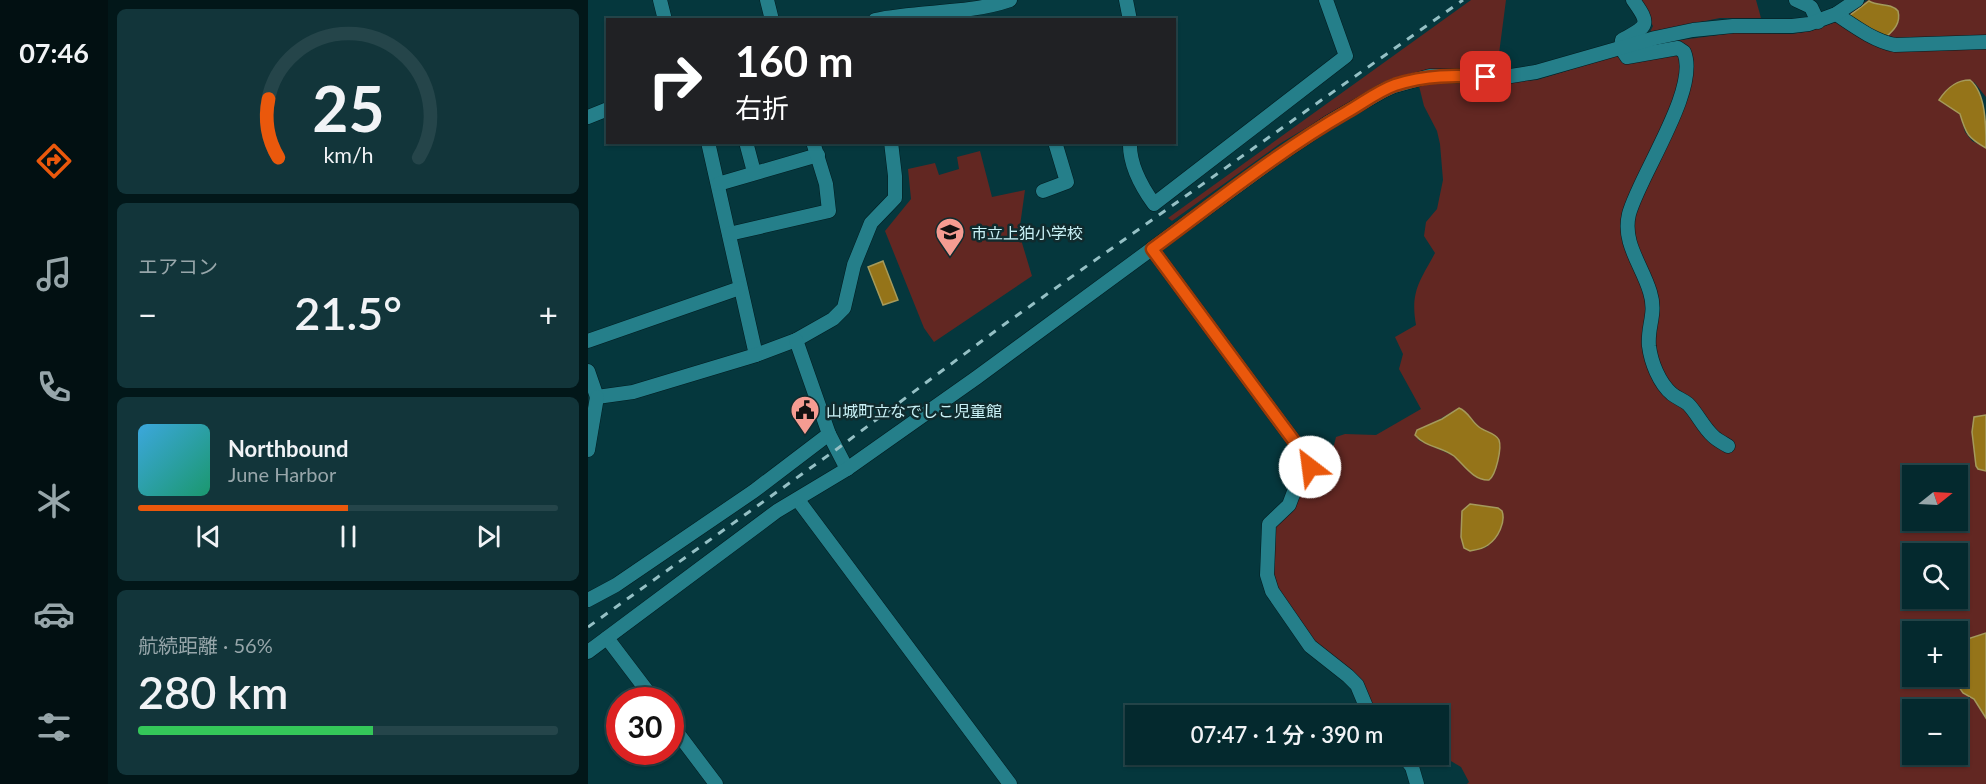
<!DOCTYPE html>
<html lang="ja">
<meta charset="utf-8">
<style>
body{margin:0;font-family:Lato,"Noto Sans JP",sans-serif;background:#12353a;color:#f1f3f6;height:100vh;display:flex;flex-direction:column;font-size:22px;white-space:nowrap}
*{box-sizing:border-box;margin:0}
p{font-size:20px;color:#97a6aa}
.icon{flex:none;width:33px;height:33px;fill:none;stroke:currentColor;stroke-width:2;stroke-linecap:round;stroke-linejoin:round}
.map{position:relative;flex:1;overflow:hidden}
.drawer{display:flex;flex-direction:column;gap:9px;padding:9px;background:#021719;width:480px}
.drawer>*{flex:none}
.hud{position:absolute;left:18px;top:18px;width:570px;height:126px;border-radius:0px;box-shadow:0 2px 4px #0004,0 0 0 2px #25454a;background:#202124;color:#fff;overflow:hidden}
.needle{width:39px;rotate:72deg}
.fabs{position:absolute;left:1314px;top:465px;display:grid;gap:12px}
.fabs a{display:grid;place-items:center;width:66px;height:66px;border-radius:0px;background:#04292e;box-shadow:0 2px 4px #0004,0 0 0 2px #25454a;font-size:30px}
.speed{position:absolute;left:18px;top:687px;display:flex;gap:12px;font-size:30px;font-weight:700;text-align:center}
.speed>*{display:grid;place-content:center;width:78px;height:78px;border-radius:50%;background:#04292e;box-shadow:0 2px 4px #0004,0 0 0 2px #25454a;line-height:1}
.speed .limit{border:9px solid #d22;background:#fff;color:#111}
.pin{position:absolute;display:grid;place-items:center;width:51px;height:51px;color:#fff;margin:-26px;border-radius:12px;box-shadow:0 3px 9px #0006}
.me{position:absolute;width:66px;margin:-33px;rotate:330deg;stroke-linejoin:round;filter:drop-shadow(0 0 4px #0008)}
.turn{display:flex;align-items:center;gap:21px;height:126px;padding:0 30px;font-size:27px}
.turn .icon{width:78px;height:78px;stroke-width:2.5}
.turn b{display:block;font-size:42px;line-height:51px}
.big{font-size:45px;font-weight:600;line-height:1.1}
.drawer .card{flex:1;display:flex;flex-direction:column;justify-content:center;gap:9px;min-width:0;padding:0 21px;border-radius:9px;background:#12353a}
.drawer .dial{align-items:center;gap:0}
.dial svg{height:156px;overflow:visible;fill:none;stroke:#25454a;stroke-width:7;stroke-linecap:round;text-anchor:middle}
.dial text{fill:#f1f3f6;stroke:none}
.song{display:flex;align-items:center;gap:18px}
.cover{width:72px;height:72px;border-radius:9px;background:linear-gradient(135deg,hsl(200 70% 55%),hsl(160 70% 35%))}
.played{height:6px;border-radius:3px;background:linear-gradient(90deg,#ea580c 50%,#25454a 50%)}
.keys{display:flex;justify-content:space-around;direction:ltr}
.heat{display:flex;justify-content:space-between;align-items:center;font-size:33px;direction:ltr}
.charge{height:9px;border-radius:4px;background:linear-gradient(90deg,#34c759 56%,#25454a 0)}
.trip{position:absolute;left:537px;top:705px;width:324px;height:60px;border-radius:0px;background:#04292e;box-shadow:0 2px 4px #0004,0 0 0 2px #25454a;font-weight:600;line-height:60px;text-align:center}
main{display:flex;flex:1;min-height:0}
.tab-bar{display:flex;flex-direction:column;width:108px;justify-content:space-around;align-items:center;background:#021012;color:#97a6aa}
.tab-bar .icon{width:42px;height:42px}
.tab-bar .current{color:#ea580c}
.tab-bar b{font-size:27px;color:#f1f3f6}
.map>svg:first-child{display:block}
.green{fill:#622722;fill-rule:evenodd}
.water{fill:#957419;stroke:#a59a5b;stroke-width:1.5}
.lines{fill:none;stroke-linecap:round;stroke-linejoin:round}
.minor-casing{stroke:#021c20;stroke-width:15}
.minor{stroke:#257f8a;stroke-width:14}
.rail{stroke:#95c0c5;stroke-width:3;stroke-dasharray:8 8;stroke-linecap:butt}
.route-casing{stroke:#983908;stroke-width:15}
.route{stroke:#ea580c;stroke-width:10}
.labels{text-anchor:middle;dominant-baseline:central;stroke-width:5;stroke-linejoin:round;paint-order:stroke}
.poi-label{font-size:16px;fill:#c9f1f6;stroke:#102b2e;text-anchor:start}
</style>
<main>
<nav class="tab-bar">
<b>07:46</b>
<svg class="icon current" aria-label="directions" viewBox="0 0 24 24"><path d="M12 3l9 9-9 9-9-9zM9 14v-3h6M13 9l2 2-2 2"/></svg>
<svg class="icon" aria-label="music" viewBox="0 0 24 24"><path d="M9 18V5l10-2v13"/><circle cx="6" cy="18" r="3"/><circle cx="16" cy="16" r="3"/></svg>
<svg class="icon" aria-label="phone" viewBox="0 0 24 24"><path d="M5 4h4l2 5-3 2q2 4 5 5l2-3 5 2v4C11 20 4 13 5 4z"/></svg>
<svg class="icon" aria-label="climate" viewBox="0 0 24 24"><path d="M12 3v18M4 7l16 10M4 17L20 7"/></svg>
<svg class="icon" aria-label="car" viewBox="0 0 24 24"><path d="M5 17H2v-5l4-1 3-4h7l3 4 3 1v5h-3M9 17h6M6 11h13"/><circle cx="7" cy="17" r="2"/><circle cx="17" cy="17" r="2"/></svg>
<svg class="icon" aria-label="filters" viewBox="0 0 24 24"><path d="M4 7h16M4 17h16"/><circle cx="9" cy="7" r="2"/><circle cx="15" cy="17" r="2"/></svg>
</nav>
<section class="drawer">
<div class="card dial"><svg viewBox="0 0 100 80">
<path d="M14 69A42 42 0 1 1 86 69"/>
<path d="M14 69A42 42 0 0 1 9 39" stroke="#ea580c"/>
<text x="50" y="56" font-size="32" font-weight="700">25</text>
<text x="50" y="72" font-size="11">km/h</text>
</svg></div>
<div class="card"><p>エアコン</p>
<div class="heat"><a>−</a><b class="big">21.5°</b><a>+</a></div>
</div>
<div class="card">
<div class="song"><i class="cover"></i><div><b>Northbound</b><p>June Harbor</p></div></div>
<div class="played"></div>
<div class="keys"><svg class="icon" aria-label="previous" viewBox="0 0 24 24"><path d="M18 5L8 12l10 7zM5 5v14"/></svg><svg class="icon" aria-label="pause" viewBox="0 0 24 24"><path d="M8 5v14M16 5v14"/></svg><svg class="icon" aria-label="next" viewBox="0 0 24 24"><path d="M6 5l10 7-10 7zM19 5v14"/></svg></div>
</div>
<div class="card"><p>航続距離 · 56%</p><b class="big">280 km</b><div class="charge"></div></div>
</section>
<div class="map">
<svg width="1398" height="784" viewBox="0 0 1398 784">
<rect width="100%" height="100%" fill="#05373d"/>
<!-- green -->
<g class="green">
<polygon points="883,0 918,0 909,69 841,69 803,79 791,84 693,143 584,221 580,218"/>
<polygon points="1050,0 1168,0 1173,18 1132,18 1062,32 1065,26"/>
<path d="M1280,0H1398V97L1386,82L1362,106L1372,114L1377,132L1384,141L1398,148V415L1392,416L1384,432L1388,466L1398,471V633L1370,642V632H1324V676L1364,677L1375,693L1386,699L1398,718V784H879L881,782L873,767L851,754L850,716L793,715L783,709L730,647L686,585L685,526L720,476L741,465L748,437L757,434L788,435L833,409L811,369L815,354L807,337L828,325C822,291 832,281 847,253L836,236L838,222L849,209L855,180L852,144L849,131L836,106L831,86L845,83L898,84L949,80L1071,43L1146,33L1204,34L1223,31L1251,21ZM1281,1L1286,4L1302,5L1261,16ZM871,408C881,412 906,445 909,457C909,457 909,466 909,466L866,456L830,440L843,424ZM1324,476H1370V520H1324ZM882,504L910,508L899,547L884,551L874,542V511ZM1324,554H1370V598H1324ZM1324,710H1370V754H1324Z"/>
<polygon points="392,151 404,197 437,190 431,233 444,276 346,342 336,328 297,231 323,199 320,169 347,163 351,175 371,169 369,157"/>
</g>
<!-- water -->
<g class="water">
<path d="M1281,1C1291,7 1302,2 1310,11C1313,23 1306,30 1298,37L1261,16Z"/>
<path d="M1382,80C1398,93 1398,125 1398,148C1380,138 1378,134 1372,114L1351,100C1359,88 1368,80 1382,80Z"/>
<polygon points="295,261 310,300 295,305 280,267"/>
<path d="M871,408C881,412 883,421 891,427C897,432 908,433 911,440C914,448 908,475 901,480C886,481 876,465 866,456C854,447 837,447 827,435L829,430L854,419Z"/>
<polygon points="1398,415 1398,471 1390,469 1388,466 1384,432 1386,417"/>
<path d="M882,504L910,508L914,511C918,522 910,538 900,545C895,549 888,550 882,551L876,548L873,537L874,511Z"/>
<polygon points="1398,633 1398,718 1386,699 1375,693 1364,677 1370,676 1370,642"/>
</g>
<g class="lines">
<!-- minor casing -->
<g class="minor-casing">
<g id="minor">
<polyline points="72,0 77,20"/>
<polyline points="179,0 184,20"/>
<polyline points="538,0 542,20"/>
<path d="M1045,0C1063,25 1060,26 1034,40L1033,48L1039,57L1090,48L1096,52C1112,89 1051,176 1041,214C1034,243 1054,265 1062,292C1069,314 1059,326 1061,346C1063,362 1071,383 1084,394C1089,398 1095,400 1100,404C1109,413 1115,427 1125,436C1129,440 1135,443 1140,446"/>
<polyline points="1208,0 1223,7 1230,22"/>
<path d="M1248,14C1266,26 1286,41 1307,45L1398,42"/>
<path d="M287,20C332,10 378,15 422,0"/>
<polyline points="0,117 20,109"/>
<polyline points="120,142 168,355"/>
<polyline points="158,142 166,172"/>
<path d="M542,142C541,165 553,186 566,204L758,56L738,0"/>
<polyline points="130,184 230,155"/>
<polyline points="455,191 479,182 467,142"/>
<polyline points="141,234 241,211 238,184 225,142"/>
<polyline points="564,249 720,460 722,467 710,481 701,505 681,524 679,575 684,591 722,646 760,676 769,685 782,716"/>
<polyline points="0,341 152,288"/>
<polyline points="0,371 9,397 45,392 168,355 208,340 245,319 256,308 266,265 283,223 307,198 307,176 303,142"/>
<polyline points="241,434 259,469"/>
<polyline points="0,450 9,397"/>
<polyline points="210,500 422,784"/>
<polyline points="0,600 28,585 166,491 241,434 208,340"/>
<polyline points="19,638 66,700"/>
<polyline points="0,652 189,511 259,469 388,378 686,159 741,122 795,91 806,86 842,76 923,76 948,72 1067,38 1105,30 1145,26 1204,26 1221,24 1248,14 1269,0"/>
<polyline points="82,723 128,784"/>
<polyline points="814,754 824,767 829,784"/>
</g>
</g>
<!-- minor -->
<use href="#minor" class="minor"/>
<!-- rail -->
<polyline class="rail" points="0,627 249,449 414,326 875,0"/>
</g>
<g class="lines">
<!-- route casing -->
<g class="route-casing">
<path id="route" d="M722,467L720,460L564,249C628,202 691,151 759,112C775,103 790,91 807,85C838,75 866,75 898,77"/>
</g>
<!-- route -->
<use href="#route" class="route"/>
</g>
<!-- icons -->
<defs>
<g id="school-pin" transform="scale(1.5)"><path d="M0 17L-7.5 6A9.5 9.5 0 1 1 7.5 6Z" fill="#f59c92" stroke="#102b2e"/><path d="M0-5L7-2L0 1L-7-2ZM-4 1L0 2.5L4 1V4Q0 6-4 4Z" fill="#111"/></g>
<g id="civic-pin" transform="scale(1.5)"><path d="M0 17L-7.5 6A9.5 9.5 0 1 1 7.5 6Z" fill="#f59c92" stroke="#102b2e"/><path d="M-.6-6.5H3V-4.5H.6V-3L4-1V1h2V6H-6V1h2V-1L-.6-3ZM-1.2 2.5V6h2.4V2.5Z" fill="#111"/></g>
</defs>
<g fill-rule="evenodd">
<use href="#school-pin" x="362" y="232"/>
<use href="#civic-pin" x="217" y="410"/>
</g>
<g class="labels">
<!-- poi labels -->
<g class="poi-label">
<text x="383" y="232">市立上狛小学校</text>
<text x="238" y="410">山城町立なでしこ児童館</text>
</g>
</g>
</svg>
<div class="fabs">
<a><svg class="needle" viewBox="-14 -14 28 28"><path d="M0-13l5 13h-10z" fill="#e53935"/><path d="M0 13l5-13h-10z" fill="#97a6aa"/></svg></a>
<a><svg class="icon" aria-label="search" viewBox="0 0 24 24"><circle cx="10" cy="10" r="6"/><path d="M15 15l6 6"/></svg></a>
<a>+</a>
<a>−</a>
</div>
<div class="speed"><div class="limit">30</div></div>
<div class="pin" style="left:898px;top:77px;background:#d93025"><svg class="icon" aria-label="arrive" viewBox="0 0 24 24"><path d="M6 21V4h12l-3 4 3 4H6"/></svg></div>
<svg class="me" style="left:722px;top:467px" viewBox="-20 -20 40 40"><circle r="19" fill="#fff"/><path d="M0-13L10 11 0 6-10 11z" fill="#ea580c"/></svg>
<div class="trip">07:47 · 1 分 · 390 m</div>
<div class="hud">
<div class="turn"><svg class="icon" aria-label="right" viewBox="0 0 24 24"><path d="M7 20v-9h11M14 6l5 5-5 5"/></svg><div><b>160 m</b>右折</div></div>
</div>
</div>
</main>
